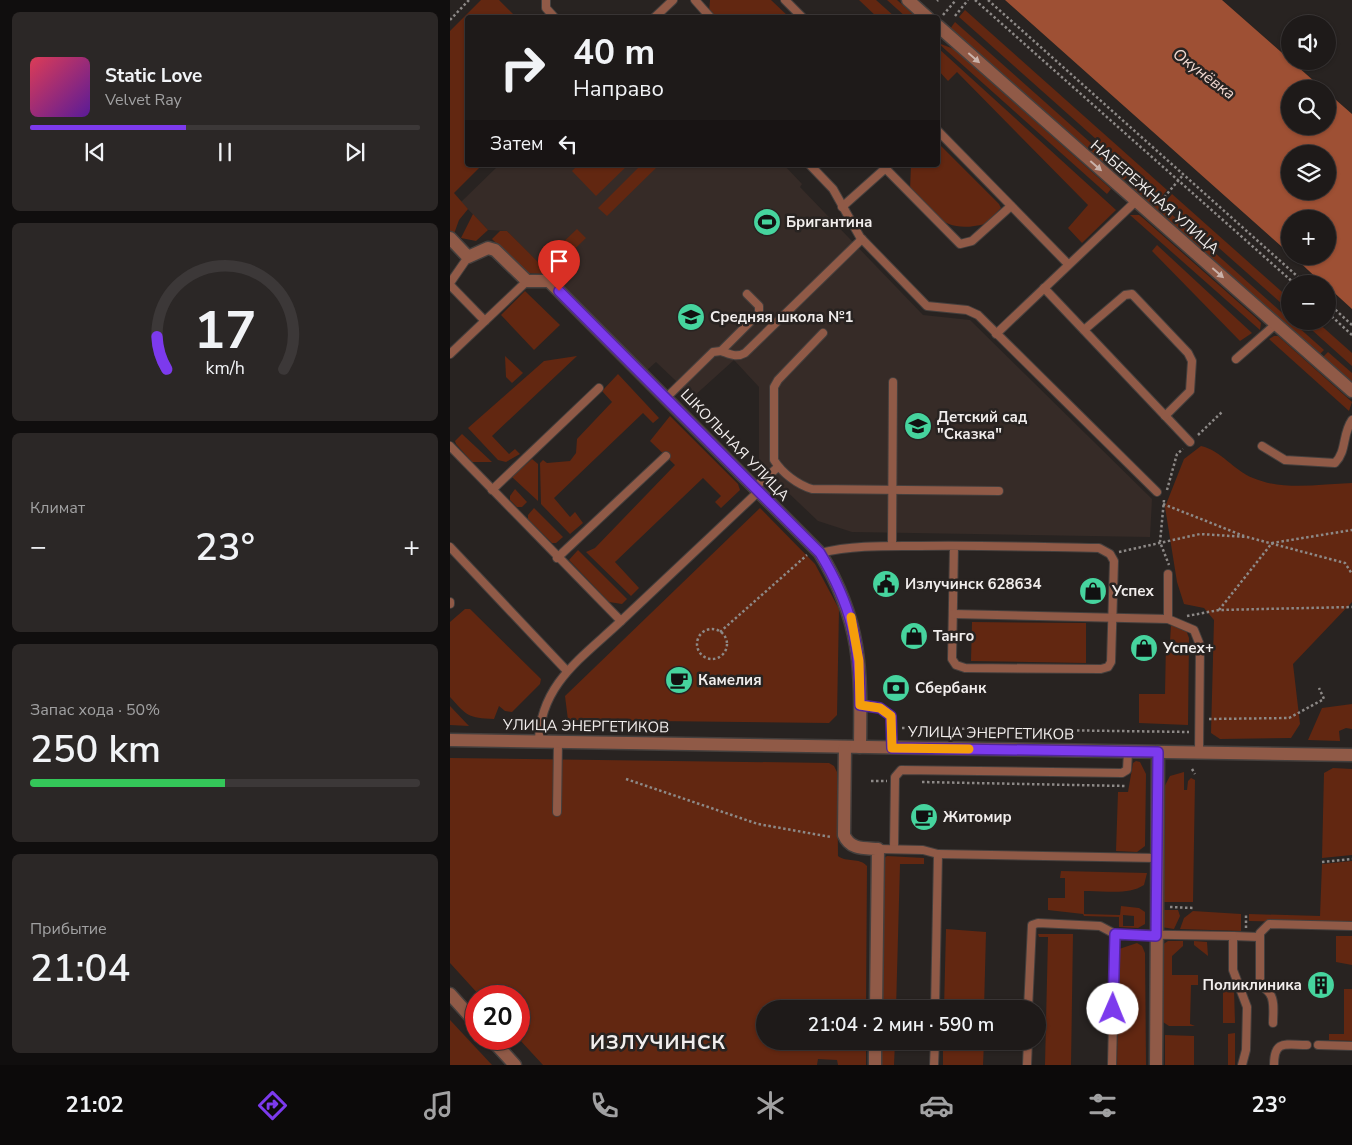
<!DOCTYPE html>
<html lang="ru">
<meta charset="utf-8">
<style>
body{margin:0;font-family:"Nunito Sans",sans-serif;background:#2b2726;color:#f1f3f6;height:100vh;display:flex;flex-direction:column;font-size:19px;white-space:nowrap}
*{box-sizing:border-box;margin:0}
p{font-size:16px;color:#a1a1a2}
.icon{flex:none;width:28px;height:28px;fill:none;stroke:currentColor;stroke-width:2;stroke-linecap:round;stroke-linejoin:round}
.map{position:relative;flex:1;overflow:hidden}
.details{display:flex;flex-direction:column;gap:12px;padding:12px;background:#100e0e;width:450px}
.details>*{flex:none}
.guide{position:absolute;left:15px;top:15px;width:475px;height:152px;border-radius:5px;box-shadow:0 1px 4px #0004,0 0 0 1px #3c3838;background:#1e1a19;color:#f1f3f6;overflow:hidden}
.tools{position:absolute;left:831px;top:15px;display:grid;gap:10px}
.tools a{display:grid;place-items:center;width:55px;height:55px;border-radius:50%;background:#1e1a19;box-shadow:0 1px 4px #0004,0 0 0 1px #3c3838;font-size:25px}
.speed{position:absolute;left:15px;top:985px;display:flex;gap:10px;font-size:25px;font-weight:700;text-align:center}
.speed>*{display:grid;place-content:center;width:65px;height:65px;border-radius:50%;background:#1e1a19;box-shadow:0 1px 4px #0004,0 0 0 1px #3c3838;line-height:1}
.speed .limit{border:8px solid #d22;background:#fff;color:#111}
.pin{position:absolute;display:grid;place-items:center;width:42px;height:42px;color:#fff;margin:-51px -21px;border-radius:50% 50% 50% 0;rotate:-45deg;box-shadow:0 0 5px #0007}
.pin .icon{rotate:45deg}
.me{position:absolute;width:55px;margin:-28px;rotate:1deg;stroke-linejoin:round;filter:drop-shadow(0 0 4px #0008)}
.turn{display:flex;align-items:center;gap:18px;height:105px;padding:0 25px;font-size:22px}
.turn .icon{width:65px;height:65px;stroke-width:2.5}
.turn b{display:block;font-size:35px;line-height:42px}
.then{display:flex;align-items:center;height:48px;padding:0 25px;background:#0003;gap:10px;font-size:19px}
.big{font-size:38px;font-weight:600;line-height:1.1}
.details .widget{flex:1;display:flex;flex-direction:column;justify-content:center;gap:8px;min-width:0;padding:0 18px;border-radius:8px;background:#2b2726}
.details .dial{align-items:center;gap:0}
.dial svg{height:130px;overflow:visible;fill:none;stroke:#3c3838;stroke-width:7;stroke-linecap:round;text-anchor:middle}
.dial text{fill:#f1f3f6;stroke:none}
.song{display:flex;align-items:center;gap:15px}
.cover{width:60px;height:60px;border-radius:8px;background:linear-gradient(135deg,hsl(350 70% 55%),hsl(270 70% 35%))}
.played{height:5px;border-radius:2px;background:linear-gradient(90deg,#7c3aed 40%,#3c3838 40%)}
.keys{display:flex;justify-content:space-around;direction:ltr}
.heat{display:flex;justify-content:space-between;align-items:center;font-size:28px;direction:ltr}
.charge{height:8px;border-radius:4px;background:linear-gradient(90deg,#34c759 50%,#3c3838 0)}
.trip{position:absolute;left:306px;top:1000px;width:290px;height:50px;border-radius:25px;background:#1e1a19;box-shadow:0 1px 4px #0004,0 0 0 1px #3c3838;font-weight:600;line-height:50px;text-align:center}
.tab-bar{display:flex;height:80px;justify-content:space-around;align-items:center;background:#0c0a0a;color:#a1a1a2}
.tab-bar .icon{width:35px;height:35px}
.tab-bar .on{color:#7c3aed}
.tab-bar b{font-size:22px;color:#f1f3f6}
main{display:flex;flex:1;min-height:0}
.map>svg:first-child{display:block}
.built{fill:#362b27}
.green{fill:#622711;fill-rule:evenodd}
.water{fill:#9e5034;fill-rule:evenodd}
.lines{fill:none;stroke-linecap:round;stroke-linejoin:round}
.lane-casing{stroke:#443f3d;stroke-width:10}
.street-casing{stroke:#443f3d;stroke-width:15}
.path{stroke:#8d8987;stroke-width:2.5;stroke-dasharray:2.5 2.5;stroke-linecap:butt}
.lane{stroke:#905a47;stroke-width:8}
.street{stroke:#905a47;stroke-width:12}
.oneway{fill:#cab2aa}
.route-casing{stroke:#51269a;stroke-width:12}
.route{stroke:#7c3aed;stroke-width:9}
.slow{stroke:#f59e0b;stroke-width:9}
.labels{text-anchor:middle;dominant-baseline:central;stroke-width:5;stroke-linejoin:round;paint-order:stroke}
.street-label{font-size:15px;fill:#f1edec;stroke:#282321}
.poi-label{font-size:15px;font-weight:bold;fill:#f1edec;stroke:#282321;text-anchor:start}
.water-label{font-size:16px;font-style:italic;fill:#f2dad2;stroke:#282321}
.district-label{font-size:20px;font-weight:bold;letter-spacing:1px;fill:#f1edec;stroke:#282321}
</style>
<main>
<section class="details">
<div class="widget">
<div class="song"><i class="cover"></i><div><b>Static Love</b><p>Velvet Ray</p></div></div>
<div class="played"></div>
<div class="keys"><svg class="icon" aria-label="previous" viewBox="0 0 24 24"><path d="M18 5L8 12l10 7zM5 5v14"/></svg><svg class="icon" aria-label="pause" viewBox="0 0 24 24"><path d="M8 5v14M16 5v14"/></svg><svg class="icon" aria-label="next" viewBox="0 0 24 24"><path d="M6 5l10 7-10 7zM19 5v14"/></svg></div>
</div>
<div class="widget dial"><svg viewBox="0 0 100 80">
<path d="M14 69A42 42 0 1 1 86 69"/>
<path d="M14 69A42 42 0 0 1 8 49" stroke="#7c3aed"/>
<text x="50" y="56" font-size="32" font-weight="700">17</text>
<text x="50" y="72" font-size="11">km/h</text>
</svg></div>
<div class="widget"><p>Климат</p>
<div class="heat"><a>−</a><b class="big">23°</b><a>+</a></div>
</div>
<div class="widget"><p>Запас хода · 50%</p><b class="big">250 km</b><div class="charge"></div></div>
<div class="widget"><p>Прибытие</p><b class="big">21:04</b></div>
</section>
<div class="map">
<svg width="902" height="1065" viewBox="0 0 902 1065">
<rect width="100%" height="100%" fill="#282321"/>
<!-- built -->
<polygon class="built" points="49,165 334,165 352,184 350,187 473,315 520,320 702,499 700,537 402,532 368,521 309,465 309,387 284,360 243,397 206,362 195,372 57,231 38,230 11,202"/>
<!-- green -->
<g class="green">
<polygon points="31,0 49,0 66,17 18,18 18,165 32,165 4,193 18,209 9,220 4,234 0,232 0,31"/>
<polygon points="260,0 321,0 339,17 264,17 259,13"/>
<polygon points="409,0 426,0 445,17 427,17"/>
<polygon points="437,0 447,0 466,17 456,17"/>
<polygon points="515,10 717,190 711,197 509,17"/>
<polygon points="505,22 678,176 673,181 500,29"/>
<polygon points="488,43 504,49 661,189 657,194"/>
<polygon points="488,48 666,210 632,243 618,228 638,205 507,72 498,81 488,70"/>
<path d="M488,143L549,204L551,208L535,224C495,234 485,216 460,190L461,165H488Z"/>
<polygon points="128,165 178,165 146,196 122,171"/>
<polygon points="191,165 209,165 157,216 148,208"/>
<polygon points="681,178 874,350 870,354 676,184"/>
<polygon points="722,194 840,299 840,311 716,201"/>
<polygon points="23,214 38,230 26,241 11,238"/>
<polygon points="680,215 689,215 694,219 805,317 811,323 810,330"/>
<polygon points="127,229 136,238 99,274 76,273 42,239 50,231 57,231 90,264"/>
<polygon points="707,245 802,333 790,341 702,251"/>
<polygon points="75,291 110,325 84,350 51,315"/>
<polygon points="852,321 866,321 902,353 902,366"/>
<polygon points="824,336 828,336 902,402 899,411 819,339"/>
<polygon points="878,352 902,373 902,383 873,357"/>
<polygon points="55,356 73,373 62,383 56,377"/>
<polygon points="127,356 42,436 59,454 65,449 70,454 56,462 48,460 18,428 94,361"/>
<polygon points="168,374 209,418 203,423 193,413 104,498 120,517 125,512 133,523 120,534 91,504 90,463 93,460 97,463 120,461 126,453 127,439 162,402 152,391"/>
<polygon points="220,416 288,484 290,490 271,508 265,502 271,496 253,478 165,562 189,588 181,596 136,552 145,548 225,465 200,441"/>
<polygon points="12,434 42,462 22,462 6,444 5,441"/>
<path d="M751,446C772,451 783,470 803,478C833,491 870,484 902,483V602L843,664L850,724L841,738L770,739L761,733L764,620L754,608L734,604L727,582L715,507L734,459Z"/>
<polygon points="82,459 88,464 88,501 62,477"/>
<polygon points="65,489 77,502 72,507 67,507 60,500 60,496"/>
<polygon points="84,508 113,537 106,543 102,543 78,519 78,515"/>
<polygon points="310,508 365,564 389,609 387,715 379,723 118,720 115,696"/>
<polygon points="128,550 177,599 172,604 159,602 119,560"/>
<path d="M15,609H20L91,679L90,684L62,712L55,711L49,706L44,719C18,718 17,716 0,697V622Z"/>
<polygon points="522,622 636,623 636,663 521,661"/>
<polygon points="721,625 736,630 739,638 738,725 689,723 689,694 715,694 716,642 720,642"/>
<polygon points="902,704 902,729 896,728 889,731 890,741 858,740 872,708"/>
<polygon points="0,706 19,726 0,725"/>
<path d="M0,758L379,763L384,766L387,772L388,856C397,863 409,857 417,866L416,1009H315V1041H416V1065H388L387,1060L368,1059L367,1065H93L69,1039V996H30L0,963Z"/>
<polygon points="686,761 690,762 696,774 695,846 687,852 666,851 668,792 678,792 683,763"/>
<polygon points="883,768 902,769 902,855 872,858 874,773"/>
<polygon points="734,772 734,790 737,790 738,781 741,778 745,780 743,902 712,902 712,791 720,776"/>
<polygon points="437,856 474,858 474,864 450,864 446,1009 428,1009 432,860"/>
<polygon points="902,861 902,923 799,921 799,914 870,916 872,864"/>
<path d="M611,871L697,873L694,885C677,896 653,890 634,891V914L670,915L671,906L689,908L695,912V924L688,928L669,927V917L634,916L633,914L598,910V898H615V878H610ZM673,915L684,916V926H673Z"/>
<polygon points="714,910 728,910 730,916 724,929 711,927 711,912"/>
<polygon points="743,911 791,914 791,931 730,929 734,918"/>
<polygon points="496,929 536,932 534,1009 494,1009"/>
<polygon points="588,934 623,934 621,1065 595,1065 598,937 589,937"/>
<polygon points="886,936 902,936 902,965 886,962"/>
<polygon points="718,941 733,941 733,946 722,956 722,975 748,975 748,985 741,985 740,1024 745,1026 719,1026 713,1022 712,945"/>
<polygon points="744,941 757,942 758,956 744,945"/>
<polygon points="687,943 692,946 695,953 696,1065 667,1065 669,949"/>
<polygon points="782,985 784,989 785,1023 773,1023 773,986"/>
<polygon points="894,989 902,989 902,1041 879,1040 879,1034 894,1034"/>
<polygon points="0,1020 42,1065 0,1065"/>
<polygon points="785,1033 785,1065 778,1065 778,1034"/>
<polygon points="715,1035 744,1036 744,1065 715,1065"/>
<polygon points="428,1041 445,1041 444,1065 427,1065"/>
<polygon points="493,1041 534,1041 533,1065 493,1065"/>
</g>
<!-- water -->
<path class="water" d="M555,0H772L873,89H840V126H878V93L902,114V309L878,287V284H873L843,256H878V219H840V254ZM840,154H878V191H840Z"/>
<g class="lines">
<!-- lane casing -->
<g class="lane-casing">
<g id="lane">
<polyline points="96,0 96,8 105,18"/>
<polyline points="245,0 261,18"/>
<polyline points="335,0 353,18"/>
<polyline points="204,18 223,0"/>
<polyline points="488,131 618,264"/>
<polyline points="360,165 383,189 410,237 477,306 517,310 528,315 707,492"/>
<polyline points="435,168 510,244 522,241 561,206"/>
<polyline points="392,207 438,166"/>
<polyline points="0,283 18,257"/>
<polyline points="0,285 35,321"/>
<polyline points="594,288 740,442"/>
<polyline points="634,330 675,295 682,294 738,353 742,361 740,391 715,416"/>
<path d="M373,333L328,380L324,387V460C332,473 348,485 362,489L549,491"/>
<polyline points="546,334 686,201"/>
<path d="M271,351C280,354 286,358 295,353L412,239"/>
<polyline points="0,354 77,281"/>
<polyline points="786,359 826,324"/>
<polyline points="216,398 263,352 271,351 309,313 309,306 297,294"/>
<path d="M0,446L171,621C133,657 90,684 89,741"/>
<path d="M812,446L835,460L885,463C897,451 892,434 902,420"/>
<polyline points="304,488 328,467"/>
<polyline points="42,490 149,388"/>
<polyline points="442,546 443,382"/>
<polyline points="0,547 117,671"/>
<path d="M370,553C402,545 437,546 469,546C529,545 589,547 649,548L660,554L664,561L661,662L658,667L651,669L515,668L506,665L502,659L504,546"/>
<polyline points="107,558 216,456"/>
<polyline points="0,602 0,604"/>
<polyline points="503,614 718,619 744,630 750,645 749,753"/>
<polyline points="718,619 718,574"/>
<polyline points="171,621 308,492"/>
<polyline points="410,705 430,708 441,716 442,748"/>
<polyline points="107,812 108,741"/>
<polyline points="444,848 445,777 451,770 672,773 677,770 678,752"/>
<polyline points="428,849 473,850 488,854 485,1009"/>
<polyline points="488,854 707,858"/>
<polyline points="783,936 809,937"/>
<polyline points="578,1009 582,925 588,923 650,926 665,934 783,936 783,970 797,1007 796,1050 792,1065"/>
<path d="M823,1023C823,1014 825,1001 820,994C817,989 812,988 810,981V933L819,924L902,926"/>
<polyline points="868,1045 902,1046"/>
<polyline points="484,1065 485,1041"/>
<polyline points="577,1065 578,1041"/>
<polyline points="662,1065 665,934"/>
<path d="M824,1065C824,1039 836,1045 857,1045"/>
</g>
</g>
<!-- street casing -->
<g class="street-casing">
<g id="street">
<polyline points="458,0 478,18"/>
<polyline points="488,26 902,391"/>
<path d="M0,238L18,257L38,248L45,250L77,281H99L370,553C412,622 411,669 410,747"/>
<polyline points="0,740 902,755"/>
<path d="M395,747L394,835C400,850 415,848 428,849L426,1009"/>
<polyline points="0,994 26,1023"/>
<polyline points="41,1039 65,1065"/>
<polyline points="425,1065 425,1041"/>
<polyline points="706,1065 708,752"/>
</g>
</g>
<!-- path -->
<g class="path">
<polyline points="525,0 845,284"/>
<polyline points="538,0 856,284"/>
<polyline points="487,1 488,0"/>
<polyline points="493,15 506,0"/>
<polyline points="505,16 518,0"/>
<polyline points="0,20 19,0"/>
<polyline points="711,201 733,175"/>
<polyline points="878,303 902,325"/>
<polyline points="878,313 902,335"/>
<polyline points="748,435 772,412"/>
<polyline points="717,490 727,454 733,449"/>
<polyline points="714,500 710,542 719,565"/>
<polyline points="713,504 794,536"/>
<polyline points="669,552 750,534 797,537 895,563 902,574"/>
<polyline points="769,610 822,543 902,530"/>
<polyline points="737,616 769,610 902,607"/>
<circle cx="262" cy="644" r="15"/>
<polyline points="270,632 357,555"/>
<polyline points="759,719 839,718 874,699 869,688"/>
<polyline points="452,728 739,732"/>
<polyline points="742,769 745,774"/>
<polyline points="176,779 308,824 381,837"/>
<polyline points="421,781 437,781"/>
<polyline points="472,782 676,786"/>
<polyline points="872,862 902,859"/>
<polyline points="720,907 743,908"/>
<polyline points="796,928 796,914"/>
</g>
<!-- lane -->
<use href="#lane" class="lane"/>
<!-- street -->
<use href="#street" class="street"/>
</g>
<!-- one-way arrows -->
<defs><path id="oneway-solid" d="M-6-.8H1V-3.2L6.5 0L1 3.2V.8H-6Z" transform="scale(1.25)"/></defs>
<g class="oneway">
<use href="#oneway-solid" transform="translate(524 58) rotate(41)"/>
<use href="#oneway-solid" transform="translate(646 166) rotate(41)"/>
<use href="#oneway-solid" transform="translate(768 273) rotate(41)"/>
</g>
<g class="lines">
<!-- route casing -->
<g class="route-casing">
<path id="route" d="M109,291L370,553C402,606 410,644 410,705L430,708L441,716L442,748L708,752L706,936L665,934L663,1009"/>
</g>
<!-- route -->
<use href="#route" class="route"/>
<!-- slow -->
<polyline class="slow" points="401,617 409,661 410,705 430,708 441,716 442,748 519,749"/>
</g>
<!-- icons -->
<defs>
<g id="stadium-disc" transform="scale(1.4375)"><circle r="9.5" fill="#46d49e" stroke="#282321"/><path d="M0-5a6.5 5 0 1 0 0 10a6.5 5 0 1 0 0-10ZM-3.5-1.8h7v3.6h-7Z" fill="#111"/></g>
<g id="school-disc" transform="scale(1.4375)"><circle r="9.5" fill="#46d49e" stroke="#282321"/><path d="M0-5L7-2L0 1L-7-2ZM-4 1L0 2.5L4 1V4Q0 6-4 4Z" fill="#111"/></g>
<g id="civic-disc" transform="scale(1.4375)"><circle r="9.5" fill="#46d49e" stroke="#282321"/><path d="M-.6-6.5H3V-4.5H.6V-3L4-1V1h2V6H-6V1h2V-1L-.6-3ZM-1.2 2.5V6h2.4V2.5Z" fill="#111"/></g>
<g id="shop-disc" transform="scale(1.4375)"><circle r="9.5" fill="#46d49e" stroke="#282321"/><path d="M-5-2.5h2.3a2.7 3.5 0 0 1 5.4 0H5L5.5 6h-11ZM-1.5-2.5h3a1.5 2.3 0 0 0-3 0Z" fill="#111"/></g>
<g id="cafe-disc" transform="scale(1.4375)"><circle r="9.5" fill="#46d49e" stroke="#282321"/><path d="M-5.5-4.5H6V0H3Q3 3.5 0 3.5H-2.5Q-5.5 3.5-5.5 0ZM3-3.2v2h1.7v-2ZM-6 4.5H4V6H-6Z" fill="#111"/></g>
<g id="bank-disc" transform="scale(1.4375)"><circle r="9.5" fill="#46d49e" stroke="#282321"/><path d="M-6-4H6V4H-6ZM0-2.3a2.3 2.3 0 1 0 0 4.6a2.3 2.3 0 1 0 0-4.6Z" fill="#111"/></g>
<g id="building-disc" transform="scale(1.4375)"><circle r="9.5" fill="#46d49e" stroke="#282321"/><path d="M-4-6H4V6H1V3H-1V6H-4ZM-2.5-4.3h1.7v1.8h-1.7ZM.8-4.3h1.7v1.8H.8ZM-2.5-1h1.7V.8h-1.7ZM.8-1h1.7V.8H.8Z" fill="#111"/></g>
</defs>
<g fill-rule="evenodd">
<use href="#stadium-disc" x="317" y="222"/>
<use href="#school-disc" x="241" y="317"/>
<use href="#school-disc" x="468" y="426"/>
<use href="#civic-disc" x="436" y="584"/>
<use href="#shop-disc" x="643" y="591"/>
<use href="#shop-disc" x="464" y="636"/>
<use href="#shop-disc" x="694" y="648"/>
<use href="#cafe-disc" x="229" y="680"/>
<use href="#bank-disc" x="446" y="688"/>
<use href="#cafe-disc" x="474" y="817"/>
<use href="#building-disc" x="871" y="985"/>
</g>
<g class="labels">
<!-- street labels -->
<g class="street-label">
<text transform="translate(705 197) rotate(41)">НАБЕРЕЖНАЯ УЛИЦА</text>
<text transform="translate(285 445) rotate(46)">ШКОЛЬНАЯ УЛИЦА</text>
<text transform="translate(136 726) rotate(1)">УЛИЦА ЭНЕРГЕТИКОВ</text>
<text transform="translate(541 733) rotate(1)">УЛИЦА ЭНЕРГЕТИКОВ</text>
</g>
<!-- poi labels -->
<g class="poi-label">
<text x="336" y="222">Бригантина</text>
<text x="260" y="317">Средняя школа №1</text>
<text x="487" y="417">Детский сад<tspan x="487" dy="17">"Сказка"</tspan></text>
<text x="455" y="584">Излучинск 628634</text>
<text x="662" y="591">Успех</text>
<text x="483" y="636">Танго</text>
<text x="713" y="648">Успех+</text>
<text x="248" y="680">Камелия</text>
<text x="465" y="688">Сбербанк</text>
<text x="493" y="817">Житомир</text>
<text x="852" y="985" text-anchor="end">Поликлиника</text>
</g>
<!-- water labels -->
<g class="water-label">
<text transform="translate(754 74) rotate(37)">Окунёвка</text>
</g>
<!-- district labels -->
<g class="district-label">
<text x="208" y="1042">ИЗЛУЧИНСК</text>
</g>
</g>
</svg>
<div class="tools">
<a><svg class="icon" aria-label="sound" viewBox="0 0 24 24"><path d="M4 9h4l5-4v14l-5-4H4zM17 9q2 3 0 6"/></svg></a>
<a><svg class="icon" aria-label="search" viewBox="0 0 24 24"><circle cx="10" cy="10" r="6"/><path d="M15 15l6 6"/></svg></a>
<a><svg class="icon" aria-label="layers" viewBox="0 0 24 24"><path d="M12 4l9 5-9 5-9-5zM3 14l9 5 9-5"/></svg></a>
<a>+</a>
<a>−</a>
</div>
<div class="speed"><div class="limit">20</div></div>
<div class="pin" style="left:109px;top:291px;background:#d93025"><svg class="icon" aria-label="arrive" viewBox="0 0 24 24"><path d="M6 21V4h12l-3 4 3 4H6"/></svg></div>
<svg class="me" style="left:663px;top:1009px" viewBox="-20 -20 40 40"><circle r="19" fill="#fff"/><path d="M0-13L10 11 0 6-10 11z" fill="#7c3aed"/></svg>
<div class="trip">21:04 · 2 мин · 590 m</div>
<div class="guide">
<div class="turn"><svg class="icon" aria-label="right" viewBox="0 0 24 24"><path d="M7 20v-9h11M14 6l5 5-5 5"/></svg><div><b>40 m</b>Направо</div></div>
<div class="then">Затем<svg class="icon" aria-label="left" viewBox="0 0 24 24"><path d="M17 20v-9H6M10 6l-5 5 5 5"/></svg></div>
</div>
</div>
</main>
<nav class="tab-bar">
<b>21:02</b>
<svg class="icon on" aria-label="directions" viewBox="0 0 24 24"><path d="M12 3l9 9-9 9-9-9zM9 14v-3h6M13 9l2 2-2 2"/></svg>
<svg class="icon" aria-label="music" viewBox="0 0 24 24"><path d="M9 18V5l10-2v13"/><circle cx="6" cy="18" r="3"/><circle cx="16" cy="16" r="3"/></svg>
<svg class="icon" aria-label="phone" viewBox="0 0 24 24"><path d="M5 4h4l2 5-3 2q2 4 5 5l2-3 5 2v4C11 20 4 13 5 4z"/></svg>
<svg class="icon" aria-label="climate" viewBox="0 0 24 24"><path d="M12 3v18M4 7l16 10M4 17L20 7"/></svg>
<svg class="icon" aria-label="car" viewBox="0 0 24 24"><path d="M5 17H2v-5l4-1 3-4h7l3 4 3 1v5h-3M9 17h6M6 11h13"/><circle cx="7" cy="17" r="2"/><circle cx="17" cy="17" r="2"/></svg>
<svg class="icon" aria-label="filters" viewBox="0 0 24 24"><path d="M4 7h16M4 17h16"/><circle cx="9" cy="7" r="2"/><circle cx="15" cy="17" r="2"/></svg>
<b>23°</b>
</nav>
